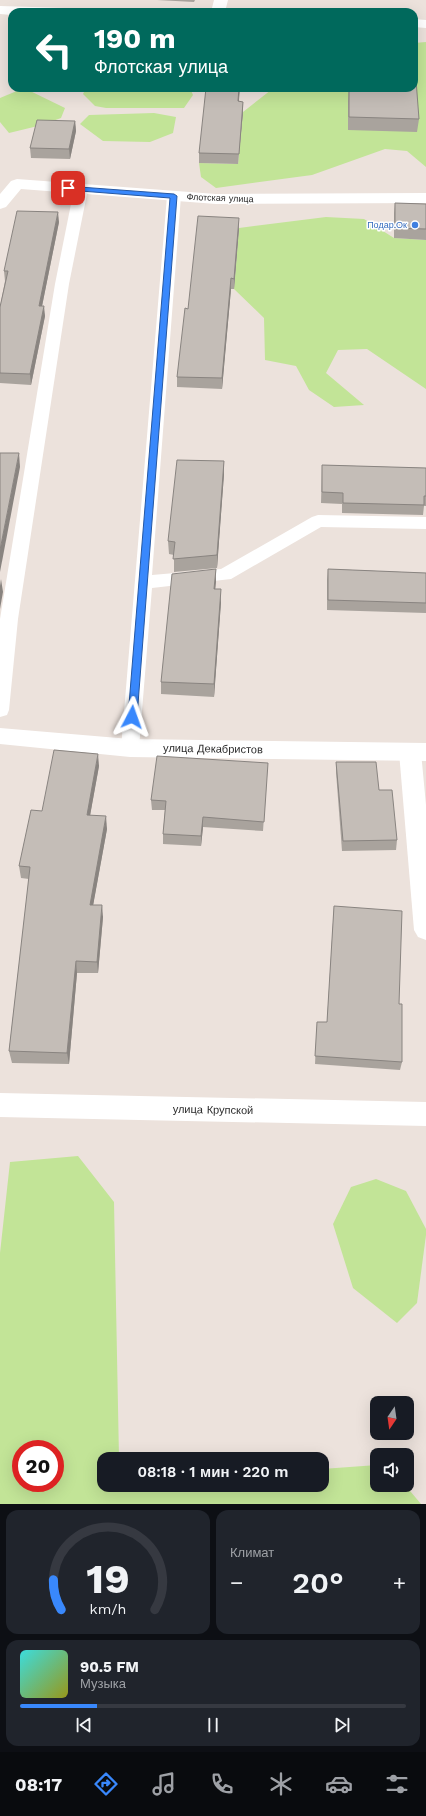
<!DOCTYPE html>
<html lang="ru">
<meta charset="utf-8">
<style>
body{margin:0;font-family:"Work Sans",sans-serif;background:#20242c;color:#f1f3f6;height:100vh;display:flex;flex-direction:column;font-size:15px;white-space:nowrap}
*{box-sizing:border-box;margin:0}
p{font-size:13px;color:#9ea1a6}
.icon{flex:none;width:22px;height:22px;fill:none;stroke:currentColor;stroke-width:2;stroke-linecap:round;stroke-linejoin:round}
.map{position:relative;height:1504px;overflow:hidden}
.drawer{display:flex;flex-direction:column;gap:6px;padding:6px;background:#0d0f14;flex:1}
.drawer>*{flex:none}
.guide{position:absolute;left:8px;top:8px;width:410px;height:84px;border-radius:12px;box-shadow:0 4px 16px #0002;background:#00695c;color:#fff;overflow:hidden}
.needle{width:26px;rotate:193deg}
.buttons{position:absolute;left:370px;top:1396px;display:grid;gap:8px}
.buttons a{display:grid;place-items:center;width:44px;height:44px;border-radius:8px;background:#171b24;box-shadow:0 4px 16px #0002;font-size:20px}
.speed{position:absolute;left:12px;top:1440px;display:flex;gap:8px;font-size:20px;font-weight:700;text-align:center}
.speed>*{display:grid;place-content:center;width:52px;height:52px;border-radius:50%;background:#171b24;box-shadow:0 4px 16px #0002;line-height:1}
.speed .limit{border:6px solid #d22;background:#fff;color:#111}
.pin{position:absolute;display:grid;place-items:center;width:34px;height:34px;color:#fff;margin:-17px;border-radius:8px;box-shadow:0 2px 6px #0006}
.me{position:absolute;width:44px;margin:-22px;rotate:4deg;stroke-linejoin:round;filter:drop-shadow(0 0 3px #0008)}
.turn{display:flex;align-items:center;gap:14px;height:84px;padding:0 20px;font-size:18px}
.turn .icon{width:52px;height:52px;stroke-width:2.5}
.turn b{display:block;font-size:28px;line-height:34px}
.big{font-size:30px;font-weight:600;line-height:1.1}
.drawer .widget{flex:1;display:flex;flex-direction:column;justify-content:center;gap:6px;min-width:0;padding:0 14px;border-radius:12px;background:#20242c}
.drawer .dial{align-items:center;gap:0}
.dial svg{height:104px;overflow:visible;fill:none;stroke:#363941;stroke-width:7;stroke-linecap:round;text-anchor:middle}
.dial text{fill:#f1f3f6;stroke:none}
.song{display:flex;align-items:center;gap:12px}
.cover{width:48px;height:48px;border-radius:6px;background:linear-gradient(135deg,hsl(180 70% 55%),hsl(60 70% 35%))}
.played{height:4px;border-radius:2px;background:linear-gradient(90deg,#3988fc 20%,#363941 20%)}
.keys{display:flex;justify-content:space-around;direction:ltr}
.heat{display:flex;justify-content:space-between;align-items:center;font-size:22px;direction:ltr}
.drawer .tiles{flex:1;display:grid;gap:6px;grid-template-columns:1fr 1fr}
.widget:last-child{grid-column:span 2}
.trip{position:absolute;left:97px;top:1452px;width:232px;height:40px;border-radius:12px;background:#171b24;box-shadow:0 4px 16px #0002;font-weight:600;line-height:40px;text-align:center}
.dock{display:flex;height:64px;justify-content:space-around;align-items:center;background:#090b0e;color:#9ea1a6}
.dock .icon{width:28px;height:28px}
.dock .on{color:#3988fc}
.dock b{font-size:18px;color:#f1f3f6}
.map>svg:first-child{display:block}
.green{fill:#c2e497;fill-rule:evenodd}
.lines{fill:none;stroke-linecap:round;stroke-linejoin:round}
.lane{fill:#fff;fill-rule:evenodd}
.street{fill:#fff;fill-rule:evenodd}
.secondary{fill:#fff;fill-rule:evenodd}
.wall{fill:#a9a39d}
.shaded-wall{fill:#898480}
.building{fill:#c4bdb7;stroke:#898480}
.route{fill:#3988fc;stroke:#2558a4}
.shop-dot{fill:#3f7fe0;stroke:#fff;stroke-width:1.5}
.labels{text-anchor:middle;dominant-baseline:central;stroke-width:3;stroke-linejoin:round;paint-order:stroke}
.far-street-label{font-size:9px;fill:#2a2a2a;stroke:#fff}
.far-shop-label{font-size:9px;fill:#366cbe;stroke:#fff;text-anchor:end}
.street-label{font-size:11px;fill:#2a2a2a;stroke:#fff}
</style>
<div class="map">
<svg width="426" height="1504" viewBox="0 0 426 1504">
<rect width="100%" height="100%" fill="#ece2dc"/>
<!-- green -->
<g class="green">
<polygon points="426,42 426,167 407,151 385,149 312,175 216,188 201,177 199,163 238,164 243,112 271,90 270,88 357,88 415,95 414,43"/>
<polygon points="24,88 65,108 61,118 42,125 9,133 0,122 0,98"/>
<polygon points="86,88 190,88 193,95 184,108 106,108 95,106 83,94"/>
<polygon points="154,113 176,117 173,133 150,142 103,141 80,124 89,115"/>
<polygon points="326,217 364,219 394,238 426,240 426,389 367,349 338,350 326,373 364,405 334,407 309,390 296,366 265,360 264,318 234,289 239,228"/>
<path d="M78,1156L114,1202L119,1458L122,1459H104V1485H322V1469L377,1465V1485H405L421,1504H0V1253L10,1162ZM21,1449H55V1483H21Z"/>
<polygon points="376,1179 406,1191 426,1229 426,1235 417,1303 397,1323 353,1288 333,1224 351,1187"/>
</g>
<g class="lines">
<!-- lane -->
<g class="lane">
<polygon points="81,185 86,186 88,189 69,284 18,619 9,710 7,715 0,717 0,619 55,284 74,189 76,186"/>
<polygon points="174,192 179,193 181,196 152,575 221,569 312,517 318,515 426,517 426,529 321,527 231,579 152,588 139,748 137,753 130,755 123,753 121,748 167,196 169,193"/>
</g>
<!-- street -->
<g class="street">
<polygon points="214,0 228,0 225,12 211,12"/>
<polygon points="0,6 65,8 70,9 72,12 12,12 12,15 0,14"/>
<polygon points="414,19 426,20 426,28 414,27"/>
<polygon points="17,179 216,194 426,193 426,203 216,204 21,189 6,207 0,209 0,194 11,181"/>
<polygon points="410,743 418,746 421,752 426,805 426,940 418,937 414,930 399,752 402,746"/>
<polygon points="0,1093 426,1102 426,1126 0,1117"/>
</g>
<!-- secondary -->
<polygon class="secondary" points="0,728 130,739 426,743 426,761 130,757 0,744"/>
</g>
<!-- wall -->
<g class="wall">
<polygon points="157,0 195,0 194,2"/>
<polygon points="357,88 414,88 419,119 417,132 348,130 348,102 349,89 357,90"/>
<polygon points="239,101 243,102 243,112 238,164 199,163 199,153"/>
<polygon points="75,121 76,131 70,159 31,158 30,148"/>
<polygon points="395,203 426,204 426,240 394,238 394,213"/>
<polygon points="59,222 42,306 45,316 31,385 0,383 0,307 5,281 4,271"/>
<polygon points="239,228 234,289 231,289 222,389 177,387 177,377 188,309"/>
<polygon points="224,461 224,474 217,568 174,572 174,555 169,554 168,541"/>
<polygon points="322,465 426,468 426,506 424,506 423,515 342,513 342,504 321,503"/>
<polygon points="216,569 215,589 221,602 214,697 161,694 161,682"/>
<polygon points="328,569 426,573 426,613 327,610 327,580"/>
<polygon points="336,762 379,790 397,840 396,850 342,851 336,772"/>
<polygon points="99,766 90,815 107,829 93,905 103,917 98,973 77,973 69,1064 12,1063 9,1051 29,879 21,878 19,866 42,811"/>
<polygon points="267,773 263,831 203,827 201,846 163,844 163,834 165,810 152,810 151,800"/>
<polygon points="334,906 399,1004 402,1062 400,1070 315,1064 317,1022 327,1022"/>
</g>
<!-- shaded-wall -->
<g class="shaded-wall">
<polygon points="239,88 240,88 238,111 238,101"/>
<polygon points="243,102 243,112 238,164 239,154"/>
<polygon points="75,121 76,131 70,159 69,149"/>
<polygon points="58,212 59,222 40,316 39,306"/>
<polygon points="239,218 239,228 234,289 234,279"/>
<polygon points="231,278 231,289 222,389 222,378"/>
<polygon points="44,306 45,316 31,385 30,374"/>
<polygon points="19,453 20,467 0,572 0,550"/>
<polygon points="224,461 224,474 217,568 217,555"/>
<polygon points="216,569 216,582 214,602 214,589"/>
<polygon points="1,579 3,592 0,609 0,586"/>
<polygon points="221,589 221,602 214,697 214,684"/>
<polygon points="98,754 99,766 88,827 87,815"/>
<polygon points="106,816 107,829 91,917 90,905"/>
<polygon points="203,817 203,827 201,846 201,836"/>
<polygon points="102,905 103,917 98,973 97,962"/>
<polygon points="76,961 77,973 69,1064 67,1053"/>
</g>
<!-- building -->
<g class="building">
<polygon points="414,54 419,119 349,117 349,89 358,90 358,88 414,88"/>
<polygon points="206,88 239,88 238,101 243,102 239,154 199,153"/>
<polygon points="37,120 75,121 69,149 30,148"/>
<polygon points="395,203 426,204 426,229 395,228"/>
<polygon points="17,211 58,212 39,306 44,306 30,374 0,373 0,307 8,271 4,271"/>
<polygon points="198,216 239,218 234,279 231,278 222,378 177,377 185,308 188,309"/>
<polygon points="0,453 19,453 0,550"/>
<polygon points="177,460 224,461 217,555 173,559 175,542 168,541"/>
<polygon points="322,465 426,468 426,496 424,496 424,505 343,503 343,493 322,492"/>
<polygon points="216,569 214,589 221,589 214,684 161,682 172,574"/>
<polygon points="328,569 426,573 426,603 328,600"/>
<polygon points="54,750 98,754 87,815 106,816 90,905 102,905 97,962 76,961 67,1053 9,1051 30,867 19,866 31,810 42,811"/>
<polygon points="157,756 268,763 264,822 203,817 201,836 163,834 166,801 151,800"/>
<polygon points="336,762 376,762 379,790 392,790 397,840 343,841"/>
<polygon points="334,906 402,911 399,1004 402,1004 402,1062 315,1056 317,1022 327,1022"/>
</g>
<!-- route -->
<polygon class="route" points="66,186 174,194 177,196 137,717 132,721 128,717 170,198 68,190 65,188"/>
<!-- markers -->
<circle class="shop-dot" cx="415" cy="225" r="4"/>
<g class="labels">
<!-- far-street labels -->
<g class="far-street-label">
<text transform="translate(220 198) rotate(2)">Флотская улица</text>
</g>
<!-- far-shop labels -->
<g class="far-shop-label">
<text x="407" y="225">Подар.Ок</text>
</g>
<!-- street labels -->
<g class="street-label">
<text transform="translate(213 749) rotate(1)">улица Декабристов</text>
<text transform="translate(213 1110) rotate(1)">улица Крупской</text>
</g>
</g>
</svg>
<div class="buttons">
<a><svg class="needle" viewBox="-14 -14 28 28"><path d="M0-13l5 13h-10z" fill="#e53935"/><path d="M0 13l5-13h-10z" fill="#9ea1a6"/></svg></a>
<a><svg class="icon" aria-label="sound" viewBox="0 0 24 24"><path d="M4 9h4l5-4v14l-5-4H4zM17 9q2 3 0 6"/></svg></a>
</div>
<div class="speed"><div class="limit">20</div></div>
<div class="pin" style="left:68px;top:188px;background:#d93025"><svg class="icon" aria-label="arrive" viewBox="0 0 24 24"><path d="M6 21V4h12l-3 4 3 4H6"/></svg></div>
<svg class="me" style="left:132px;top:717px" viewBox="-20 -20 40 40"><path d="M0-17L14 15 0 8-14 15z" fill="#3988fc" stroke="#fff" stroke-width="4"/></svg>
<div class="trip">08:18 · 1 мин · 220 m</div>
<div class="guide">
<div class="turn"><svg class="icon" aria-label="left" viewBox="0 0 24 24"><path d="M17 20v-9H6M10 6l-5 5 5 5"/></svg><div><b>190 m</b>Флотская улица</div></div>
</div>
</div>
<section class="drawer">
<div class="tiles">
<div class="widget dial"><svg viewBox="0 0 100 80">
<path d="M14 69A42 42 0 1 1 86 69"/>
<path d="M14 69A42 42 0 0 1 8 46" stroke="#3988fc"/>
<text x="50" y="56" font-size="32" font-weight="700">19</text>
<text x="50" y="72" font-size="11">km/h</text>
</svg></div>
<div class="widget"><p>Климат</p>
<div class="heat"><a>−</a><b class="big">20°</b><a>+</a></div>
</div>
<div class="widget">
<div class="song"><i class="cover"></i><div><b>90.5 FM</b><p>Музыка</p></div></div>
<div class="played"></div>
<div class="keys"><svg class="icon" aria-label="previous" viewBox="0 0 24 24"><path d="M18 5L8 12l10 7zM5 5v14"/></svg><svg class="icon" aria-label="pause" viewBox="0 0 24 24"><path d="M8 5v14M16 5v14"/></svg><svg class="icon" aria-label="next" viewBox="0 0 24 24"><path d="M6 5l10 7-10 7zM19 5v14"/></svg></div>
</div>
</div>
</section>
<nav class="dock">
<b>08:17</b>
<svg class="icon on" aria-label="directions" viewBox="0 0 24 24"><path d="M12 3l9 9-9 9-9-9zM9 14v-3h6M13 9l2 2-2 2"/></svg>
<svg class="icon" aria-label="music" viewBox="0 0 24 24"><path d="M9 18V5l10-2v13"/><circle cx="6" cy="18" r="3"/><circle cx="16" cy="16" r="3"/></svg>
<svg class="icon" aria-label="phone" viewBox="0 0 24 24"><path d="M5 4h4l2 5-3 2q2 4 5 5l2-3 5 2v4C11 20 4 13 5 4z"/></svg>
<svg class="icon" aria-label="climate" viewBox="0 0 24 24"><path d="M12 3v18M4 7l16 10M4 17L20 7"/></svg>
<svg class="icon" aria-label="car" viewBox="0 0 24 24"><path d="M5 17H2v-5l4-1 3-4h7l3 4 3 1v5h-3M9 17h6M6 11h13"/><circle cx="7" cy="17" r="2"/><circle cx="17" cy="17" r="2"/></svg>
<svg class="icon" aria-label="filters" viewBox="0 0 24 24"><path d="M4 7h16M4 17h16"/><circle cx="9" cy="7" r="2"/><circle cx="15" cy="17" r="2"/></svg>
</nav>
